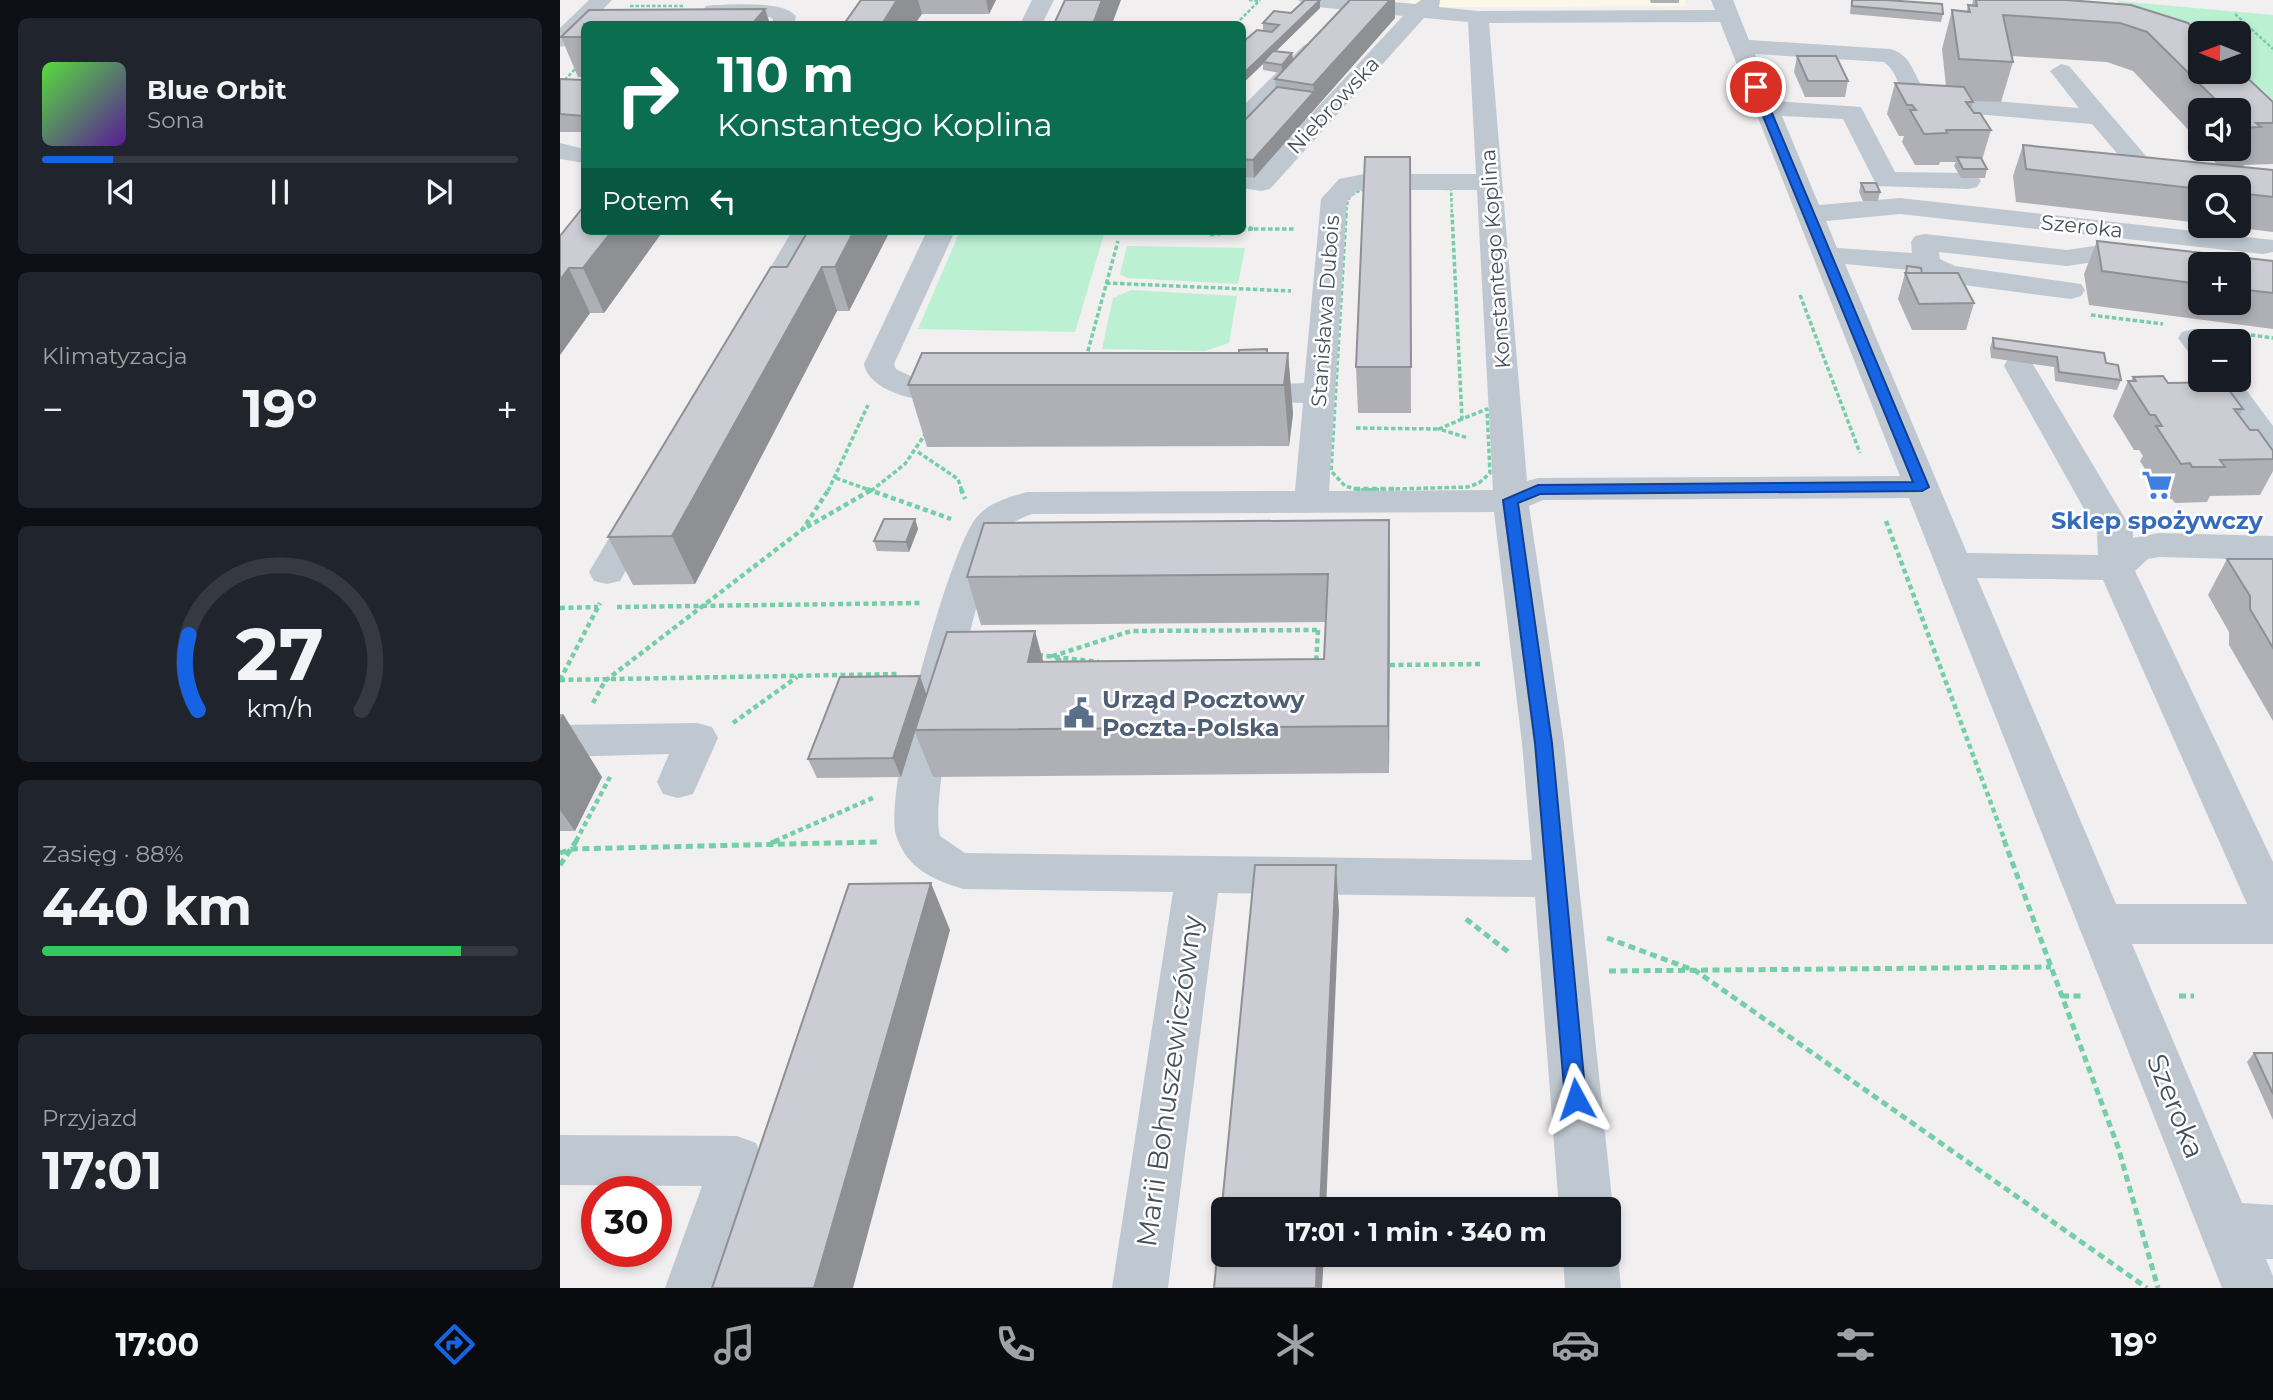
<!DOCTYPE html>
<html lang="pl">
<meta charset="utf-8">
<style>
body{margin:0;font-family:Montserrat,sans-serif;background:#20242c;color:#f1f3f6;height:100vh;display:flex;flex-direction:column;font-size:26px;white-space:nowrap}
*{box-sizing:border-box;margin:0}
p{font-size:23px;color:#9ea1a6}
.icon{flex:none;width:38px;height:38px;fill:none;stroke:currentColor;stroke-width:2;stroke-linecap:round;stroke-linejoin:round}
.map{position:relative;flex:1;overflow:hidden}
.side{display:flex;flex-direction:column;gap:18px;padding:18px;background:#0d0f14;width:560px}
.side>*{flex:none}
.banner{position:absolute;left:21px;top:21px;width:665px;height:214px;border-radius:10px;box-shadow:0 4px 10px #0003;background:#0b6e4f;color:#fff;overflow:hidden}
.needle{width:46px;rotate:271deg}
.tools{position:absolute;left:1628px;top:21px;display:grid;gap:14px}
.tools a{display:grid;place-items:center;width:63px;height:63px;border-radius:10px;background:#171b24;box-shadow:0 4px 10px #0003;font-size:35px}
.speed{position:absolute;left:21px;top:1176px;display:flex;gap:14px;font-size:35px;font-weight:700;text-align:center}
.speed>*{display:grid;place-content:center;width:91px;height:91px;border-radius:50%;background:#171b24;box-shadow:0 4px 10px #0003;line-height:1}
.speed .limit{border:10px solid #d22;background:#fff;color:#111}
.pin{position:absolute;display:grid;place-items:center;width:60px;height:60px;color:#fff;margin:-30px;border:4px solid #fff;border-radius:50%;box-shadow:0 2px 7px #0007}
.me{position:absolute;width:77px;margin:-38px;rotate:355deg;stroke-linejoin:round;filter:drop-shadow(0 0 5px #0008)}
.turn{display:flex;align-items:center;gap:24px;height:147px;padding:0 21px;font-size:32px}
.turn .icon{width:91px;height:91px;stroke-width:2.5}
.turn b{display:block;font-size:49px;line-height:60px}
.then{display:flex;align-items:center;height:66px;padding:0 21px;background:#0003;gap:14px;font-size:26px}
.big{font-size:52px;font-weight:700;line-height:1.1}
.side .tile{flex:1;display:flex;flex-direction:column;justify-content:center;gap:10px;min-width:0;padding:0 24px;border-radius:10px;background:#20242c}
.side .dial{align-items:center;gap:0}
.dial svg{height:182px;overflow:visible;fill:none;stroke:#363941;stroke-width:7;stroke-linecap:round;text-anchor:middle}
.dial text{fill:#f1f3f6;stroke:none}
.song{display:flex;align-items:center;gap:21px}
.cover{width:84px;height:84px;border-radius:10px;background:linear-gradient(135deg,hsl(110 70% 55%),hsl(270 70% 35%))}
.played{height:7px;border-radius:4px;background:linear-gradient(90deg,#1663e4 15%,#363941 15%)}
.keys{display:flex;justify-content:space-around;direction:ltr}
.heat{display:flex;justify-content:space-between;align-items:center;font-size:38px;direction:ltr}
.charge{height:10px;border-radius:5px;background:linear-gradient(90deg,#34c759 88%,#363941 0)}
.trip{position:absolute;left:651px;top:1197px;width:410px;height:70px;border-radius:10px;background:#171b24;box-shadow:0 4px 10px #0003;font-weight:700;line-height:70px;text-align:center}
.tab-bar{display:flex;height:112px;justify-content:space-around;align-items:center;background:#090b0e;color:#9ea1a6}
.tab-bar .icon{width:49px;height:49px}
.tab-bar .current{color:#1663e4}
.tab-bar b{font-size:32px;color:#f1f3f6}
main{display:flex;flex:1;min-height:0}
.map>svg:first-child{display:block}
.commercial{fill:#fcf8e8}
.green{fill:#bcf0d3;fill-rule:evenodd}
.lines{fill:none;stroke-linecap:round;stroke-linejoin:round}
.path-far3{stroke:#74cea7;stroke-width:2.5;stroke-dasharray:3.5 2;stroke-linecap:butt}
.path-far2{stroke:#74cea7;stroke-width:3.5;stroke-dasharray:4.5 2.5;stroke-linecap:butt}
.path-far1{stroke:#74cea7;stroke-width:4.5;stroke-dasharray:5 3.5;stroke-linecap:butt}
.path{stroke:#74cea7;stroke-width:5;stroke-dasharray:7 4.5;stroke-linecap:butt}
.minor{fill:#bfc8d1;fill-rule:evenodd}
.wall{fill:#afb0b6;fill-rule:evenodd}
.shaded-wall{fill:#8f9094}
.building{fill:#cccdd4;stroke:#8f9094;stroke-width:2}
.route{fill:#1663e4;stroke:#0e4094;stroke-width:2}
.labels{text-anchor:middle;dominant-baseline:central;stroke-width:5;stroke-linejoin:round;paint-order:stroke}
.far-street-label{font-size:21px;fill:#47515d;stroke:#fff}
.shop-label{font-size:24px;font-weight:bold;fill:#366cbe;stroke:#fff}
.service-label{font-size:24px;font-weight:bold;fill:#4e5e75;stroke:#fff;text-anchor:start}
.near-street-label{font-size:28px;fill:#47515d;stroke:#fff}
</style>
<main>
<section class="side">
<div class="tile">
<div class="song"><i class="cover"></i><div><b>Blue Orbit</b><p>Sona</p></div></div>
<div class="played"></div>
<div class="keys"><svg class="icon" aria-label="previous" viewBox="0 0 24 24"><path d="M18 5L8 12l10 7zM5 5v14"/></svg><svg class="icon" aria-label="pause" viewBox="0 0 24 24"><path d="M8 5v14M16 5v14"/></svg><svg class="icon" aria-label="next" viewBox="0 0 24 24"><path d="M6 5l10 7-10 7zM19 5v14"/></svg></div>
</div>
<div class="tile"><p>Klimatyzacja</p>
<div class="heat"><a>−</a><b class="big">19°</b><a>+</a></div>
</div>
<div class="tile dial"><svg viewBox="0 0 100 80">
<path d="M14 69A42 42 0 1 1 86 69"/>
<path d="M14 69A42 42 0 0 1 10 36" stroke="#1663e4"/>
<text x="50" y="56" font-size="32" font-weight="700">27</text>
<text x="50" y="72" font-size="11">km/h</text>
</svg></div>
<div class="tile"><p>Zasięg · 88%</p><b class="big">440 km</b><div class="charge"></div></div>
<div class="tile"><p>Przyjazd</p><b class="big">17:01</b></div>
</section>
<div class="map">
<svg width="1713" height="1288" viewBox="0 0 1713 1288">
<rect width="100%" height="100%" fill="#f1efef"/>
<!-- commercial -->
<polygon class="commercial" points="851,0 1125,0 1127,6 883,7 847,4"/>
<!-- green -->
<g class="green">
<path d="M1557,1L1713,15V154L1678,110H1668ZM1640,33H1678V72H1640Z"/>
<polygon points="400,231 545,231 515,332 358,329"/>
<polygon points="567,246 685,248 678,284 567,278 560,274"/>
<polygon points="571,290 677,296 669,343 645,351 542,349 553,298"/>
</g>
<g class="lines">
<!-- path-far3 -->
<g class="path-far3">
<polyline points="689,0 699,1"/>
<polyline points="70,6 124,6"/>
<polyline points="1675,14 1713,49"/>
<polyline points="676,24 700,0"/>
<polyline points="1,84 17,67"/>
<path d="M786,216C787,209 786,200 792,195C810,181 868,189 891,189L892,216"/>
</g>
<!-- path-far2 -->
<g class="path-far2">
<polyline points="786,214 771,471 785,486 799,490 908,487 919,483 930,473 927,409 902,419 892,214"/>
<polyline points="682,226 694,229 682,230"/>
<polyline points="694,229 736,229"/>
<polyline points="650,235 679,231"/>
<polyline points="546,283 731,291"/>
<polyline points="1240,295 1300,453"/>
<polyline points="1531,315 1603,324"/>
<polyline points="1670,332 1713,338"/>
<polyline points="526,358 558,241"/>
<polyline points="902,419 879,429 908,438"/>
<polyline points="796,428 879,429"/>
<polyline points="358,452 398,479 402,491"/>
<polyline points="276,478 312,491"/>
<polyline points="268,491 308,405"/>
<polyline points="311,491 345,464 366,433"/>
</g>
<!-- path-far1 -->
<g class="path-far1">
<polyline points="307,489 391,519"/>
<polyline points="401,489 405,499"/>
<polyline points="795,489 838,489"/>
<polyline points="1326,521 1445,841"/>
<polyline points="247,527 313,489"/>
<polyline points="57,607 360,603"/>
<polyline points="0,608 38,607"/>
<polygon points="758,630 754,697 561,699 493,656 571,631"/>
<polyline points="478,655 539,662"/>
<polyline points="830,665 922,664"/>
<polyline points="0,680 339,674"/>
<polyline points="0,680 40,603"/>
<polyline points="33,703 45,681 243,529 269,489"/>
<polyline points="173,723 237,677"/>
<polyline points="16,841 50,777"/>
<polyline points="215,841 315,797"/>
</g>
<!-- path -->
<g class="path">
<polyline points="1444,840 1558,1147 1598,1288"/>
<polyline points="211,843 219,840"/>
<polyline points="0,853 12,849 317,842"/>
<polyline points="0,865 17,840"/>
<polyline points="906,919 951,954"/>
<polyline points="1047,938 1136,971 1587,1288"/>
<polyline points="1049,971 1491,967"/>
<polyline points="1502,996 1523,996"/>
<polyline points="1619,996 1634,996"/>
</g>
<!-- minor -->
<g class="minor">
<polygon points="29,0 52,0 8,45 0,47 0,28"/>
<polygon points="472,0 494,0 482,24 460,24"/>
<path d="M738,0H812L855,4L861,0H880L879,7L918,11L1155,10L1151,0H1173L1189,40L1330,49C1357,56 1352,84 1373,96L1519,108L1490,71L1501,64L1509,66L1591,162L1595,167L1591,172H1573L1532,124L1367,110C1335,102 1344,77 1324,62L1195,54L1215,101L1301,107L1335,172L1408,173L1417,175L1421,181L1417,187L1408,189L1317,186L1283,119L1222,116L1259,205L1340,198L1713,240V252L1703,254L1340,214L1266,221L1277,248L1352,253L1351,242L1355,236L1365,234L1507,250L1547,244L1592,250L1596,256L1592,262L1582,264L1547,260L1507,266L1379,252L1380,259L1395,266L1521,284L1525,290L1521,296L1511,299L1388,283L1360,271L1285,264L1407,553L1538,555L1537,532L1444,366L1448,359L1459,357L1470,359L1474,366L1573,532V538L1599,533L1713,536V560L1599,557L1588,559L1575,571L1713,862V944H1572L1682,1203L1713,1205V1259H1706L1713,1276V1288H1662L1349,498L983,500L969,506L1004,743L1053,1209L1048,1220V1209H999L975,897L658,893L608,1288H552L613,892L403,889C372,879 347,869 336,835C323,792 387,555 416,518C428,503 449,497 467,492L735,491L743,403L670,400L665,393L670,386L744,383L761,199L779,179L804,174H916L908,22L864,18L710,189L701,191L682,188V172L695,174L843,16L749,6ZM1160,22L1340,476L978,478L967,481L929,23ZM804,190H917L933,490L769,491L787,201L797,191ZM934,512L962,743L972,860L405,853L380,836C368,795 419,575 441,535C447,524 461,518 472,514ZM1417,578L1543,580L1687,904H1556Z"/>
<path d="M154,5C176,5 222,0 236,16L234,24H212L213,19L210,17L146,16L143,11L146,6Z"/>
<polygon points="752,43 760,45 763,50 760,55 691,126 682,128 682,107 744,45"/>
<polygon points="0,143 24,149 24,163 0,159"/>
<polygon points="232,231 260,231 210,317 200,320 190,317 185,311"/>
<path d="M367,231H395L334,364L336,369L359,380L411,386L416,393L411,400C383,407 310,398 304,364Z"/>
<polygon points="1633,329 1644,332 1651,341 1640,341 1640,356 1629,353 1618,338 1622,332"/>
<polygon points="1678,379 1713,426 1713,459 1701,456 1647,380"/>
<polygon points="84,497 96,500 101,508 65,572 60,581 47,584 34,581 29,572 67,508 72,500"/>
<polygon points="137,723 152,727 158,738 133,794 118,798 103,794 97,782 109,754 0,757 0,725"/>
<polygon points="0,1135 177,1136 196,1143 203,1161 161,1288 105,1288 142,1186 0,1185"/>
<polygon points="1048,1235 1058,1255 1061,1288 1005,1288 1003,1255 1048,1255"/>
</g>
</g>
<!-- wall -->
<g class="wall">
<polygon points="301,0 436,0 429,14 362,14"/>
<polygon points="1090,0 1119,0 1119,3 1091,3"/>
<polygon points="1291,0 1326,0 1383,14 1381,22 1290,14"/>
<polygon points="1413,0 1507,0 1571,5 1713,102 1713,164 1684,165 1683,167 1713,170 1713,232 1663,226 1678,226 1678,187 1640,187 1640,223 1456,202 1453,176 1463,145 1657,164 1642,149 1678,149 1678,110 1640,110 1640,146 1636,142 1637,139 1573,71 1547,62 1452,56 1453,62 1441,102 1413,101 1413,102 1411,109 1431,130 1422,160 1427,169 1425,178 1401,178 1394,166 1396,162 1380,162 1379,165 1355,165 1342,142 1344,136 1339,136 1327,114 1335,83 1386,86 1382,49 1392,10 1407,11 1408,5 1412,5"/>
<polygon points="760,8 716,51 732,53 733,61 835,18 694,178 682,176 682,123 716,88 715,79 721,73 703,70 703,64 682,84 682,43 703,31 703,23 731,13"/>
<polygon points="24,24 24,77 18,77 1,37"/>
<polygon points="1237,56 1288,81 1285,97 1245,97 1234,72"/>
<polygon points="0,79 24,80 24,132 0,132"/>
<polygon points="850,157 851,413 798,413 796,367"/>
<polygon points="1301,183 1320,192 1318,201 1303,201 1299,192"/>
<polygon points="24,231 103,231 44,313 30,313 0,355 0,236"/>
<polygon points="330,231 289,311 277,311 135,584 73,585 48,537 227,267"/>
<path d="M1537,241L1713,261V329L1529,305L1524,274ZM1640,264H1678V303H1640Z"/>
<polygon points="1347,266 1362,273 1414,303 1406,330 1352,330 1338,299"/>
<polygon points="1433,338 1546,363 1561,380 1557,390 1495,381 1494,367 1431,358 1430,348"/>
<polygon points="679,353 728,353 733,414 729,446 367,447 348,385"/>
<polygon points="1573,377 1608,383 1683,409 1679,416 1690,430 1713,451 1713,471 1700,495 1650,496 1647,502 1615,503 1612,499 1604,499 1580,461 1583,456 1579,450 1574,450 1553,416 1568,381 1571,381"/>
<polygon points="355,519 358,529 349,552 317,551 314,541"/>
<polygon points="1667,559 1713,559 1713,721 1669,645 1669,632 1648,595"/>
<polygon points="830,568 829,773 373,777 355,732 341,777 257,778 248,759 483,661 764,659 766,622 421,625 407,577"/>
<polygon points="0,714 3,714 42,777 15,831 0,831"/>
<polygon points="1694,1053 1713,1053 1713,1120 1687,1062"/>
</g>
<!-- shaded-wall -->
<g class="shaded-wall">
<polygon points="337,0 358,0 362,14 355,24 322,24"/>
<polygon points="426,0 436,0 429,14"/>
<polygon points="542,0 561,0 552,24 533,24"/>
<polygon points="760,0 760,8 705,62 703,62 703,64 682,84 682,75"/>
<polygon points="830,0 835,0 835,18 694,178 693,160 754,92 753,85"/>
<polygon points="205,9 210,24 192,24"/>
<polygon points="732,53 733,62 722,73 722,65"/>
<polygon points="52,231 103,231 44,313 23,268"/>
<polygon points="294,231 330,231 289,311 275,267"/>
<polygon points="262,267 277,311 135,584 112,536"/>
<polygon points="9,268 30,313 0,355 0,280"/>
<polygon points="728,353 733,414 729,446 724,385"/>
<polygon points="355,519 358,529 349,552 346,542"/>
<polygon points="829,520 830,568 829,773 828,726"/>
<polygon points="475,631 488,679 468,662"/>
<polygon points="360,676 367,696 355,730 355,732 341,777 333,758"/>
<polygon points="3,714 42,777 15,831 0,810 0,719"/>
<polygon points="776,865 779,911 766,1209 760,1209"/>
<polygon points="371,883 390,930 293,1288 254,1288"/>
<polygon points="757,1255 764,1255 762,1288 756,1288"/>
</g>
<!-- building -->
<g class="building">
<polygon points="301,0 337,0 322,24 284,24"/>
<polygon points="505,0 542,0 533,24 494,24"/>
<polygon points="745,0 760,0 682,75 682,43 697,30 712,32 719,25 703,23 714,11 731,13"/>
<polygon points="790,0 830,0 753,85 715,79"/>
<polygon points="1292,0 1326,0 1382,4 1383,14 1292,6"/>
<polygon points="1416,0 1507,0 1571,5 1628,23 1640,34 1640,72 1678,72 1678,69 1713,102 1713,123 1696,123 1701,127 1680,128 1678,126 1678,110 1662,110 1653,101 1657,101 1587,32 1560,23 1443,15 1453,62 1399,59 1392,10 1410,12 1408,5 1417,6"/>
<polygon points="205,9 192,24 24,24 24,37 1,37 29,10"/>
<polygon points="713,51 732,53 722,65 703,62"/>
<polygon points="1237,56 1276,56 1288,81 1248,81"/>
<polygon points="0,79 24,80 24,116 0,114"/>
<polygon points="1335,83 1404,87 1413,102 1406,102 1414,113 1420,113 1431,130 1386,130 1387,133 1364,134 1350,110 1356,110 1352,105 1347,105"/>
<polygon points="717,87 754,92 693,160 682,159 682,123"/>
<polygon points="1463,145 1713,170 1713,197 1678,193 1678,187 1640,187 1640,189 1466,169"/>
<polygon points="805,157 850,157 851,367 796,367"/>
<polygon points="1397,157 1421,158 1427,169 1403,169"/>
<polygon points="1301,183 1316,183 1320,192 1305,192"/>
<polygon points="24,206 24,231 52,231 23,268 9,268 0,280 0,236"/>
<polygon points="248,231 294,231 275,267 262,267 112,536 48,537 211,267 227,267"/>
<polygon points="1537,241 1713,261 1713,293 1678,289 1678,264 1640,264 1640,284 1542,271"/>
<polygon points="1347,266 1361,268 1362,273 1346,273"/>
<polygon points="1345,273 1398,273 1414,303 1359,304"/>
<polygon points="1433,338 1544,353 1546,363 1558,365 1561,380 1499,372 1497,357 1434,348"/>
<polygon points="707,349 707,353 679,353 679,350"/>
<polygon points="362,353 728,353 724,385 348,385"/>
<polygon points="1603,376 1608,383 1663,382 1683,409 1674,409 1690,430 1698,430 1713,451 1713,459 1660,460 1665,467 1632,467 1630,463 1621,464 1596,426 1602,426 1595,415 1590,415 1568,381 1576,381 1573,377"/>
<polygon points="324,519 355,519 346,542 314,541"/>
<polygon points="829,520 828,726 355,730 387,632 475,631 468,662 764,659 768,574 407,577 424,523"/>
<polygon points="1667,559 1713,559 1713,648 1690,609 1690,596"/>
<polygon points="360,676 333,758 248,759 280,677"/>
<polygon points="695,865 776,865 760,1209 663,1209 663,1255 757,1255 756,1288 654,1288"/>
<polygon points="371,883 254,1288 152,1288 289,884"/>
<polygon points="1694,1053 1713,1053 1713,1094"/>
</g>
<!-- route -->
<polygon class="route" points="1196,84 1201,87 1369,487 1362,491 980,494 958,503 992,743 1026,1099 1023,1106 1016,1109 1008,1106 1005,1099 975,743 943,500 978,485 1353,482 1191,87"/>
<!-- icons -->
<defs>
<g id="supermarket-bare" transform="scale(2.415)"><path d="M-6-5.5h2.5l.6 2H6L4.5 2H-2.5L-4.4-4H-6ZM-1.5 3.2a1.3 1.3 0 1 0 .1 0ZM3 3.2a1.3 1.3 0 1 0 .1 0Z" fill="#3f7fe0" stroke="#fff" stroke-width="2.5" paint-order="stroke"/></g>
<g id="civic-bare" transform="scale(2.415)"><path d="M-.6-6.5H3V-4.5H.6V-3L4-1V1h2V6H-6V1h2V-1L-.6-3ZM-1.2 2.5V6h2.4V2.5Z" fill="#5c6f8a" stroke="#fff" stroke-width="2.5" paint-order="stroke"/></g>
</defs>
<g fill-rule="evenodd">
<use href="#supermarket-bare" x="1597" y="485"/>
<use href="#civic-bare" x="519" y="713"/>
</g>
<g class="labels">
<!-- far-street labels -->
<g class="far-street-label">
<text transform="translate(773 105) rotate(-47)">Niebrowska</text>
<text transform="translate(1522 226) rotate(6)">Szeroka</text>
<text transform="translate(935 259) rotate(-94)">Konstantego Koplina</text>
<text transform="translate(765 311) rotate(-86)">Stanisława Dubois</text>
</g>
<!-- shop labels -->
<g class="shop-label">
<text x="1597" y="520">Sklep spożywczy</text>
</g>
<!-- service labels -->
<g class="service-label">
<text x="542" y="699">Urząd Pocztowy<tspan x="542" dy="28">Poczta-Polska</tspan></text>
</g>
<!-- near-street labels -->
<g class="near-street-label">
<text transform="translate(609 1081) rotate(-82)">Marii Bohuszewiczówny</text>
<text transform="translate(1616 1106) rotate(68)">Szeroka</text>
</g>
</g>
</svg>
<div class="tools">
<a><svg class="needle" viewBox="-14 -14 28 28"><path d="M0-13l5 13h-10z" fill="#e53935"/><path d="M0 13l5-13h-10z" fill="#9ea1a6"/></svg></a>
<a><svg class="icon" aria-label="sound" viewBox="0 0 24 24"><path d="M4 9h4l5-4v14l-5-4H4zM17 9q2 3 0 6"/></svg></a>
<a><svg class="icon" aria-label="search" viewBox="0 0 24 24"><circle cx="10" cy="10" r="6"/><path d="M15 15l6 6"/></svg></a>
<a>+</a>
<a>−</a>
</div>
<div class="speed"><div class="limit">30</div></div>
<div class="pin" style="left:1196px;top:87px;background:#d93025"><svg class="icon" aria-label="arrive" viewBox="0 0 24 24"><path d="M6 21V4h12l-3 4 3 4H6"/></svg></div>
<svg class="me" style="left:1016px;top:1099px" viewBox="-20 -20 40 40"><path d="M0-17L14 15 0 8-14 15z" fill="#1663e4" stroke="#fff" stroke-width="4"/></svg>
<div class="trip">17:01 · 1 min · 340 m</div>
<div class="banner">
<div class="turn"><svg class="icon" aria-label="right" viewBox="0 0 24 24"><path d="M7 20v-9h11M14 6l5 5-5 5"/></svg><div><b>110 m</b>Konstantego Koplina</div></div>
<div class="then">Potem<svg class="icon" aria-label="left" viewBox="0 0 24 24"><path d="M17 20v-9H6M10 6l-5 5 5 5"/></svg></div>
</div>
</div>
</main>
<nav class="tab-bar">
<b>17:00</b>
<svg class="icon current" aria-label="directions" viewBox="0 0 24 24"><path d="M12 3l9 9-9 9-9-9zM9 14v-3h6M13 9l2 2-2 2"/></svg>
<svg class="icon" aria-label="music" viewBox="0 0 24 24"><path d="M9 18V5l10-2v13"/><circle cx="6" cy="18" r="3"/><circle cx="16" cy="16" r="3"/></svg>
<svg class="icon" aria-label="phone" viewBox="0 0 24 24"><path d="M5 4h4l2 5-3 2q2 4 5 5l2-3 5 2v4C11 20 4 13 5 4z"/></svg>
<svg class="icon" aria-label="climate" viewBox="0 0 24 24"><path d="M12 3v18M4 7l16 10M4 17L20 7"/></svg>
<svg class="icon" aria-label="car" viewBox="0 0 24 24"><path d="M5 17H2v-5l4-1 3-4h7l3 4 3 1v5h-3M9 17h6M6 11h13"/><circle cx="7" cy="17" r="2"/><circle cx="17" cy="17" r="2"/></svg>
<svg class="icon" aria-label="filters" viewBox="0 0 24 24"><path d="M4 7h16M4 17h16"/><circle cx="9" cy="7" r="2"/><circle cx="15" cy="17" r="2"/></svg>
<b>19°</b>
</nav>
